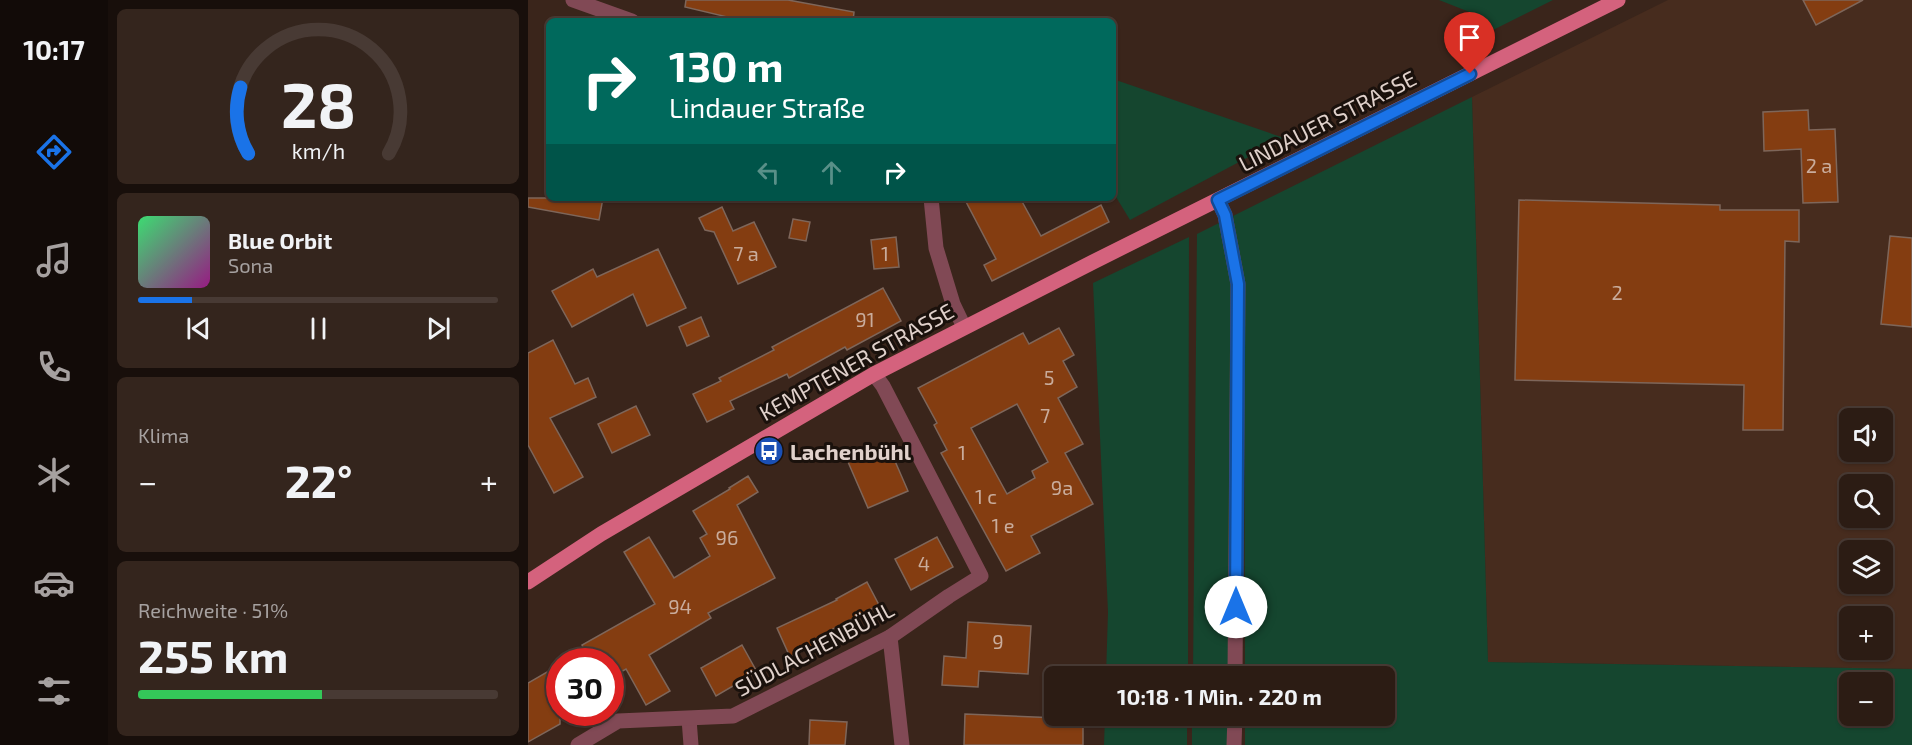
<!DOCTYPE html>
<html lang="de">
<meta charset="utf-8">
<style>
body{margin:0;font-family:"Exo 2",sans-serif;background:#34251d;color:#f1f3f6;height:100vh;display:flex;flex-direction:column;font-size:22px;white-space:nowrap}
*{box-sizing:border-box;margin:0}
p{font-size:20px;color:#a6a1a0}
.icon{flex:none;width:33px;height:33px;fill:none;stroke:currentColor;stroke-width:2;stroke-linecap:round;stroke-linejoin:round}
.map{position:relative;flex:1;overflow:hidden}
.sheet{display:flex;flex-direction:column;gap:9px;padding:9px;background:#180f0b;width:420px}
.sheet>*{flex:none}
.banner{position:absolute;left:18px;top:18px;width:570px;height:183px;border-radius:9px;box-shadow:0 2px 4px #0004,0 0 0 2px #483a34;background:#00695c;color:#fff;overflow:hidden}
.tools{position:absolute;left:1311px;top:408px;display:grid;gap:12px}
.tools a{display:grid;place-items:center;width:54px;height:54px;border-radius:9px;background:#2c1c14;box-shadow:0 2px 4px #0004,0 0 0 2px #483a34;font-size:30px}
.speed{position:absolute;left:18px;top:648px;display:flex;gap:12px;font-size:30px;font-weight:700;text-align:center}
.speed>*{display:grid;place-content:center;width:78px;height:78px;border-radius:50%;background:#2c1c14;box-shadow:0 2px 4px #0004,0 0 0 2px #483a34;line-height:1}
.speed .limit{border:9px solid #d22;background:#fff;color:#111}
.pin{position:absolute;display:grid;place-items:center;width:51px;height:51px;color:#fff;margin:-62px -26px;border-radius:50% 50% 50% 0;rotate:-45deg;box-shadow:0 0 6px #0007}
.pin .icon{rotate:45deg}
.me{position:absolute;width:66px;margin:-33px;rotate:0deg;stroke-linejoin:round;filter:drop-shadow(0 0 4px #0008)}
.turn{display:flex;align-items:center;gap:21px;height:126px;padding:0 24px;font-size:27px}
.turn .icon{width:78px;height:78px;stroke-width:2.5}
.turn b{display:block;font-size:42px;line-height:51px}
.lanes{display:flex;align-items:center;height:57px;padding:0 24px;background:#0003;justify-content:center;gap:30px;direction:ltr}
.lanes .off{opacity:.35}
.big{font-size:45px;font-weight:700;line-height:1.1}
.sheet .tile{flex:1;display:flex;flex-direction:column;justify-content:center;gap:9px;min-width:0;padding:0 21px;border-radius:9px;background:#34251d}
.sheet .dial{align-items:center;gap:0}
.dial svg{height:156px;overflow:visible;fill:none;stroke:#483a34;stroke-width:7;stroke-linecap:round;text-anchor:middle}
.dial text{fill:#f1f3f6;stroke:none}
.song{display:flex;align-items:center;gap:18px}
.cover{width:72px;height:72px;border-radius:9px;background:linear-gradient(135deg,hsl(140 70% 55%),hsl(310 70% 35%))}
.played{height:6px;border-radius:3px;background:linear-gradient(90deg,#1a73e8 15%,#483a34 15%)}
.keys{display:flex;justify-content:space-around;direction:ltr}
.heat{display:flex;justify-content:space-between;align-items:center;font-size:33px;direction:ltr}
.charge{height:9px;border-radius:4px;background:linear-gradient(90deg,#34c759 51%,#483a34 0)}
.trip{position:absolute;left:516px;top:666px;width:351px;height:60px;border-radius:9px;background:#2c1c14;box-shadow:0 2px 4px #0004,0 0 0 2px #483a34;font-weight:700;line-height:60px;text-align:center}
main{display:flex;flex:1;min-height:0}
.dock{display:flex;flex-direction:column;width:108px;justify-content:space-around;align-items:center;background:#120b08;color:#a6a1a0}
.dock .icon{width:42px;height:42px}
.dock .current{color:#1a73e8}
.dock b{font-size:27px;color:#f1f3f6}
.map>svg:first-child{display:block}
.built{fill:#472c1e;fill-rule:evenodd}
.green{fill:#15462f;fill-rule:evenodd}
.building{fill:#843d11;stroke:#7e665a;stroke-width:1.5;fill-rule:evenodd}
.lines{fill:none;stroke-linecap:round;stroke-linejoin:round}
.minor{stroke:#814955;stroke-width:15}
.major{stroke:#d4627d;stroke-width:15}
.route-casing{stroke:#114b97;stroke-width:15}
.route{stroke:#1a73e8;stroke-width:10}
.labels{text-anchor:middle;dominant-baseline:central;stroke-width:6;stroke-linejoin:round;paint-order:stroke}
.number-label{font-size:20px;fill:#c9ac9c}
.street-label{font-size:22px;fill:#e0d1cb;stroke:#1a110c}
.poi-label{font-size:22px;font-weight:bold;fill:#e0d1cb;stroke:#1a110c;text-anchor:start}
</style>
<main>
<nav class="dock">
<b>10:17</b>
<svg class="icon current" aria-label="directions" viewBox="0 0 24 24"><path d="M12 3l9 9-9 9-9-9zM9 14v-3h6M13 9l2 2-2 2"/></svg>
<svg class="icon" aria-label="music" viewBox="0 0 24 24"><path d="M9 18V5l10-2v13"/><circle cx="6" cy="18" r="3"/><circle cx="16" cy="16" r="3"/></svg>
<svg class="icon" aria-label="phone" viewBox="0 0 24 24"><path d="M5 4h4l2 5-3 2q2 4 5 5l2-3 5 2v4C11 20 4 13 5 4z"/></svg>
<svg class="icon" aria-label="climate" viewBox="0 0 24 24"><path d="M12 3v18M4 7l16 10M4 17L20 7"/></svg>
<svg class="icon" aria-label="car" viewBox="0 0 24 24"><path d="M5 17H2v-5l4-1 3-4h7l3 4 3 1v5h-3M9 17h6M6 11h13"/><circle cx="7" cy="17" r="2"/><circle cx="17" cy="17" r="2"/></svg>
<svg class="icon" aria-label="filters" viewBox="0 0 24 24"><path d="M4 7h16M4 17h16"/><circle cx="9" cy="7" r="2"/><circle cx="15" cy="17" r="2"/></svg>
</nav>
<section class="sheet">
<div class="tile dial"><svg viewBox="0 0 100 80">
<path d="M14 69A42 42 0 1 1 86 69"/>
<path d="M14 69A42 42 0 0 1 10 35" stroke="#1a73e8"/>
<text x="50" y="56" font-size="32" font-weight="700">28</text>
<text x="50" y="72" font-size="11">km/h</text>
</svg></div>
<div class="tile">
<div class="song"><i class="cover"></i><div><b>Blue Orbit</b><p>Sona</p></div></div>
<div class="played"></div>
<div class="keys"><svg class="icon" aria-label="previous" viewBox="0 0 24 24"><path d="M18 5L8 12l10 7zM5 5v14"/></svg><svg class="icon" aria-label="pause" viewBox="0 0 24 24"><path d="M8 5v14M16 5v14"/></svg><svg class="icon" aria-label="next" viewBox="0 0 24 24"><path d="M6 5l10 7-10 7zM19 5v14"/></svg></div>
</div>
<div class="tile"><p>Klima</p>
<div class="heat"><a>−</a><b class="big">22°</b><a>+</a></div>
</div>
<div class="tile"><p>Reichweite · 51%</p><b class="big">255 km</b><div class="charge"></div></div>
</section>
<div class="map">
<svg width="1384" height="745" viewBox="0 0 1384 745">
<rect width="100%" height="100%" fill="#3a251b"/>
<!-- built -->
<path class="built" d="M1140,0H1384V669L960,662L944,97ZM1322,418H1354V452H1322ZM1322,484H1354V518H1322ZM1322,550H1354V584H1322ZM1322,616H1354V650H1322Z"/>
<!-- green -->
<g class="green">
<polygon points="911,0 1025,0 959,33 944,13"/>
<polygon points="585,79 756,138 602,220 585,192"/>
<path d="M944,97L960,662L1384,669V745H717V716H856V676H717L716,282L705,216ZM1322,682H1354V716H1322Z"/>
<polygon points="691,223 704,284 702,676 665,676 669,234"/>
<polygon points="661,237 660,676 578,676 580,612 565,283"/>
<polygon points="577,716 659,716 659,745 576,745"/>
<polygon points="664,716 702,716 701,745 664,745"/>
</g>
<!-- building -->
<g class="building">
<polygon points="158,0 260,0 326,12 325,21 208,21 208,19 157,7"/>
<polygon points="1275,0 1335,0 1288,25"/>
<polygon points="1280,110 1281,130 1307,129 1310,202 1275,203 1273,149 1236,151 1235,112"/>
<polygon points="0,198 75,198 71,220 0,207"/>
<polygon points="436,198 492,198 513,236 573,205 581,222 464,281 456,265 468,259"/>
<polygon points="991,200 1192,205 1192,210 1271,210 1271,242 1257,241 1255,430 1215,430 1216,385 987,380"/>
<polygon points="194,207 205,231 226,222 248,267 210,284 186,232 177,230 171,218"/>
<polygon points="265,219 282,222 278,241 261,238"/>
<polygon points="1362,236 1384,238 1384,327 1353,324"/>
<polygon points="368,237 371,267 346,269 343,240"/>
<polygon points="130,249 158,308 119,326 105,294 44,327 24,291 65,269 69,277"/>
<polygon points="355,288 373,321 319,350 317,347 261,378 259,374 202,401 206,409 179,422 165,394 193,381 191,378 246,350 244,347"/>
<polygon points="173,317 181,336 159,346 151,327"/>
<path d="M531,328L546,355L535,361L549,387L530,398L555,444L537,453L565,504L503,536L512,553L478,571L413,453L419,450L406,425L409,423L390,388L495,333L501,344ZM489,404L520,462L504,471L507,478L479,494L443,428Z"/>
<polygon points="25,340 47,384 60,378 68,397 22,418 55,477 26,493 0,445 0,353"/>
<polygon points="108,406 122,435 84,453 70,424"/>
<polygon points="360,445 380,491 340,508 320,462"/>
<polygon points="220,476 230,492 209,505 247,578 180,613 183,618 121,655 142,691 118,705 98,669 82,678 82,662 63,662 54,645 127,604 96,552 121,537 146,578 182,556 172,538 179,534 165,511 202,489 201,488"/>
<polygon points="409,537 425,567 383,590 367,559"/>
<polygon points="339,582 351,605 303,630 306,636 262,657 249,628 309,600 308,599"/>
<polygon points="440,622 503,626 500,674 451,671 450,687 414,685 416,656 438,658"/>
<polygon points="214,645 229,672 188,696 173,668"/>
<polygon points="26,668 32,678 32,724 0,742 0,683"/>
<polygon points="437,714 555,719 555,745 436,745"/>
<polygon points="282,720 319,722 317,745 281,745"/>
</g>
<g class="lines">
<!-- minor -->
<g class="minor">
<polyline points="45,0 104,21"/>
<polyline points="403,198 408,248 425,304 436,327"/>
<polyline points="690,200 697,215 710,284 707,676"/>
<polyline points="362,637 374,745"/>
<polyline points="161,719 163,745"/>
<polyline points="50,745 90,721 205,716 362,637 421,596 453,576 355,386 346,374"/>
<polyline points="706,745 707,716"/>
</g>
<!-- major -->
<polyline class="major" points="0,582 73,534 346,374 565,262 1090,0"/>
</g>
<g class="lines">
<!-- route casing -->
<g class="route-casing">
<polyline id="route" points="708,607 710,284 697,215 690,200 942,74"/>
</g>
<!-- route -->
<use href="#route" class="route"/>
</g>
<!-- icons -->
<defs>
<g id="bus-disc" transform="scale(1.5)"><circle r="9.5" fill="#1a4fb4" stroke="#1a110c"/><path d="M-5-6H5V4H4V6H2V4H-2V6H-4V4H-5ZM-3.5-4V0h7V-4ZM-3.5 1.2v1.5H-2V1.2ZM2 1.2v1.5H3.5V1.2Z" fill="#fff"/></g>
</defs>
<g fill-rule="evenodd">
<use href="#bus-disc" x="241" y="451"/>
</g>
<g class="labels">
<!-- number labels -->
<g class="number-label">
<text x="1291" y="165">2 a</text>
<text x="218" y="253">7 a</text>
<text x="357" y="253">1</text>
<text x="1089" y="292">2</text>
<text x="337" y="319">91</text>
<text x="521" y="377">5</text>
<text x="517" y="415">7</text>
<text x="434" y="452">1</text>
<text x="534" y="487">9a</text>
<text x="458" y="496">1 c</text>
<text x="475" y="525">1 e</text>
<text x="199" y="537">96</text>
<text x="396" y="563">4</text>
<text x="152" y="606">94</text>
<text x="470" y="641">9</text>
</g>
<!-- street labels -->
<g class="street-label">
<text transform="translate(799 120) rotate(-27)">LINDAUER STRASSE</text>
<text transform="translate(328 361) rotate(-29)">KEMPTENER STRASSE</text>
<text transform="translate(286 648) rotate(-28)">SÜDLACHENBÜHL</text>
</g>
<!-- poi labels -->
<g class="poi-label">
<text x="262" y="451">Lachenbühl</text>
</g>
</g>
</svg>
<div class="tools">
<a><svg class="icon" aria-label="sound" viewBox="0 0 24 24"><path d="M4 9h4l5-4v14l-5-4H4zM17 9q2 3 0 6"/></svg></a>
<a><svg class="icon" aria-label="search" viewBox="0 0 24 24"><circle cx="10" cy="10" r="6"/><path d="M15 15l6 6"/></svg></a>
<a><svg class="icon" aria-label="layers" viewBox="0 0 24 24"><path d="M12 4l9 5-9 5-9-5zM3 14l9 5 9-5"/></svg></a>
<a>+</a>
<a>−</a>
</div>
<div class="speed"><div class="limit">30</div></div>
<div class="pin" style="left:942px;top:74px;background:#d93025"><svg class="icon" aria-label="arrive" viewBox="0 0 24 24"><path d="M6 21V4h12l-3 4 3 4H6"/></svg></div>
<svg class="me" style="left:708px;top:607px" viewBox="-20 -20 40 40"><circle r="19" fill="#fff"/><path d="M0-13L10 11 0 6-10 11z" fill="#1a73e8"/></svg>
<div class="trip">10:18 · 1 Min. · 220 m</div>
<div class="banner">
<div class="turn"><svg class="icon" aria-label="right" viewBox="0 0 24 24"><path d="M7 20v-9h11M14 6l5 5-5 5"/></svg><div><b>130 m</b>Lindauer Straße</div></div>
<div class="lanes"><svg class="icon off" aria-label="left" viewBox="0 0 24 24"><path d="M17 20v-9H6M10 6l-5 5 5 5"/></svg><svg class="icon off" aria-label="ahead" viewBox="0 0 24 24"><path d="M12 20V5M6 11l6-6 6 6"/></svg><svg class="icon" aria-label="right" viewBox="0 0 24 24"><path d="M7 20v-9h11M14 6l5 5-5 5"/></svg></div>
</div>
</div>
</main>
